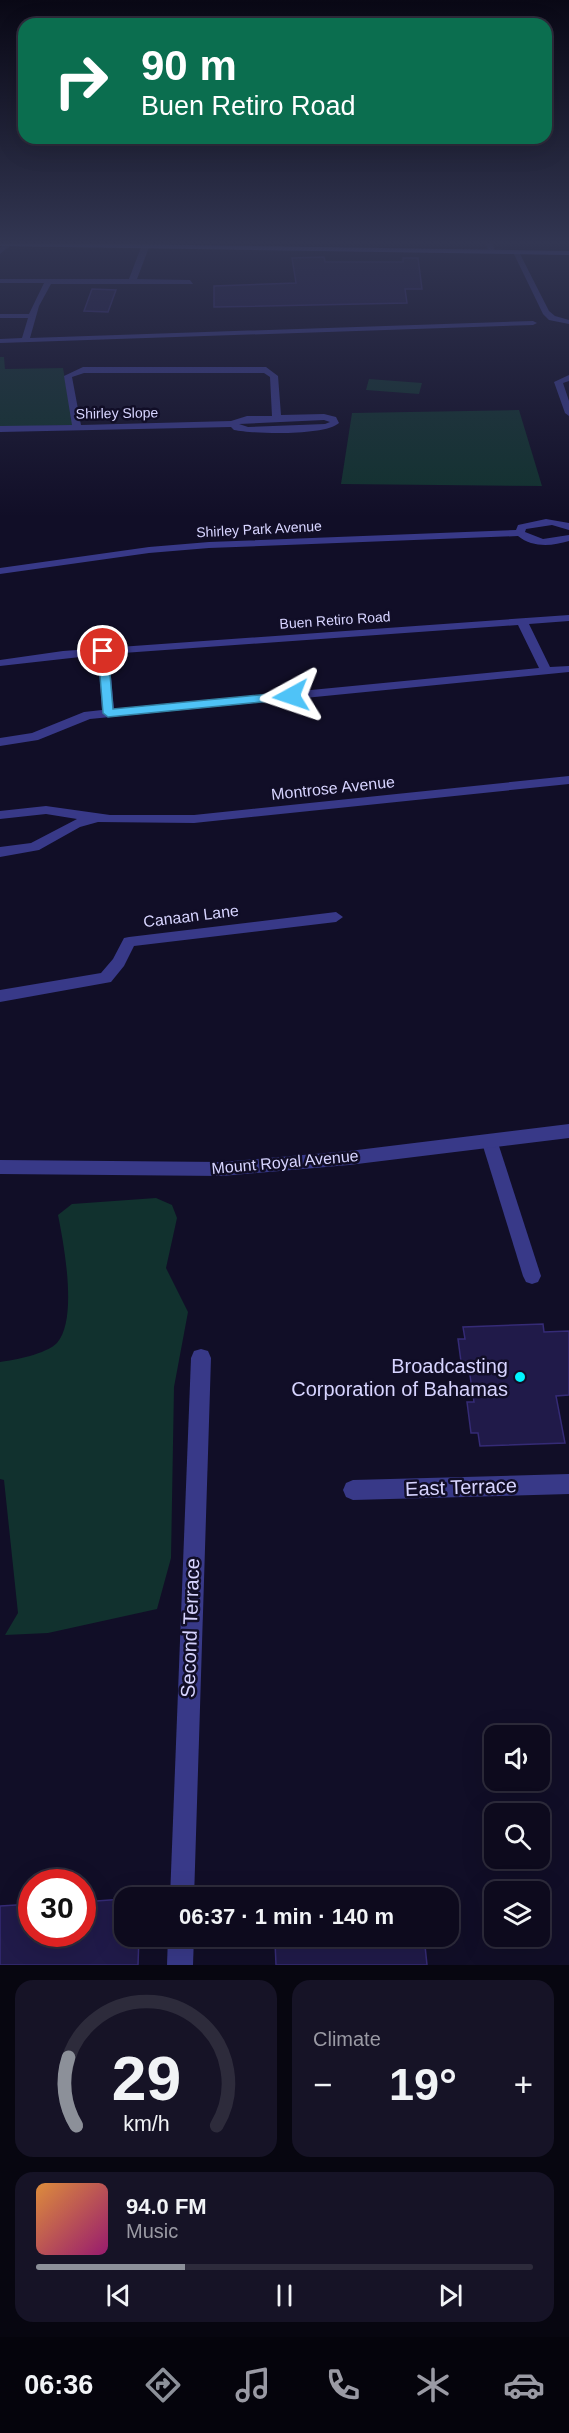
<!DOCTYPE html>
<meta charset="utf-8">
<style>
body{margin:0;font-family:Arial,sans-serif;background:#161326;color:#f1f3f6;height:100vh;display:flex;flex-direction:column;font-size:22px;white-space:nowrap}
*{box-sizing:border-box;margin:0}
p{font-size:20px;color:#9a9aa4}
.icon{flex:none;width:33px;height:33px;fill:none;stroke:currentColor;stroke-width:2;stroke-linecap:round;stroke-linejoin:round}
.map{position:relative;height:1965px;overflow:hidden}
.panel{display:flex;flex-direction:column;gap:15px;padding:15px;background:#070610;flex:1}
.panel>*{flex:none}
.banner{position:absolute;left:18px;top:18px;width:534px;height:126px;border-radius:18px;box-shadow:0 6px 24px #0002,0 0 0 2px #2d2b3b;background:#0b6e4f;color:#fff;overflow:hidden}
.controls{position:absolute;left:484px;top:1725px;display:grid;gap:12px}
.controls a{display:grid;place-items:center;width:66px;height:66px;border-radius:12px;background:#0d0a1d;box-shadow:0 6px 24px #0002,0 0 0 2px #2d2b3b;font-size:30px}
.speed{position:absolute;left:18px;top:1869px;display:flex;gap:12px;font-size:30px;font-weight:700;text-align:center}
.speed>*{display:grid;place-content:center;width:78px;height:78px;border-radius:50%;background:#0d0a1d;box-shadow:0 6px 24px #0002,0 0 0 2px #2d2b3b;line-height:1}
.speed .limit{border:9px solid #d22;background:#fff;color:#111}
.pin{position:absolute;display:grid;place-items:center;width:51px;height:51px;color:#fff;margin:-26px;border:3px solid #fff;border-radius:50%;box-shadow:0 2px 6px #0007}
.me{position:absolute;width:66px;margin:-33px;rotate:265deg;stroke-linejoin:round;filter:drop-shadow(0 0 4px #0008)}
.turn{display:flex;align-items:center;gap:21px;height:126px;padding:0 24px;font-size:27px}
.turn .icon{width:78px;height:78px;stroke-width:2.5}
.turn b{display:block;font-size:42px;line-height:51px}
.big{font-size:45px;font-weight:700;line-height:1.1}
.panel .widget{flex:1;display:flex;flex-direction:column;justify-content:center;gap:9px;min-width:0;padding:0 21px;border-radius:18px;background:#161326}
.panel .dial{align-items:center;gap:0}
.dial svg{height:156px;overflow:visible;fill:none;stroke:#2d2b3b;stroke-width:7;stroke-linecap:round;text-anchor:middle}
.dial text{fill:#f1f3f6;stroke:none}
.song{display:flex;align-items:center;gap:18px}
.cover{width:72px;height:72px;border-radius:9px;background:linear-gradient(135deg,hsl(30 70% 55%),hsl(320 70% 35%))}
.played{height:6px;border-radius:3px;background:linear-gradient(90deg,#8c9099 30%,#2d2b3b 30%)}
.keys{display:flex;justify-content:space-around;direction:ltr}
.heat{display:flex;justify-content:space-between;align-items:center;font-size:33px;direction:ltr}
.panel .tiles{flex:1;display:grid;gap:15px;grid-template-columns:1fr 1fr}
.widget:last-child{grid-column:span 2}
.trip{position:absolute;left:114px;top:1887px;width:345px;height:60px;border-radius:18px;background:#0d0a1d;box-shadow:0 6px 24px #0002,0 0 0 2px #2d2b3b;font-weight:700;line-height:60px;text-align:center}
.dock{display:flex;height:96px;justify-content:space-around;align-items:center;background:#05040c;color:#9a9aa4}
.dock .icon{width:42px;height:42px}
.dock .selected{color:#8c9099}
.dock b{font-size:27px;color:#f1f3f6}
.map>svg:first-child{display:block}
.green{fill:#11312e}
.building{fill:#201a49;stroke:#352b76;stroke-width:1.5}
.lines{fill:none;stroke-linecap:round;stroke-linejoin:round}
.minor{fill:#383988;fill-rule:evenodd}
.tertiary{fill:#383988;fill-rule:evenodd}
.secondary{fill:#6b71ff;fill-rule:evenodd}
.route{fill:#4fc3f7;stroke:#337fa1;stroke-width:1.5}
.poi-dot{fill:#00f5ff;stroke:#110e27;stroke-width:2}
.labels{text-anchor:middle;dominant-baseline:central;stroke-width:5;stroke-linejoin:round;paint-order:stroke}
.far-street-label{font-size:14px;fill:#d7d4ff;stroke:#110e27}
.street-label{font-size:16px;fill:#d7d4ff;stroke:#110e27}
.near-poi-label{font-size:20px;fill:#d7d4ff;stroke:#110e27;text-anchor:end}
.near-street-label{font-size:20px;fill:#d7d4ff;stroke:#110e27}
</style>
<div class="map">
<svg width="569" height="1965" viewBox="0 0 569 1965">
<rect width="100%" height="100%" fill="#110e27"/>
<!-- green -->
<g class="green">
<polygon points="0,357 4,357 5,369 63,368 73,425 0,427"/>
<polygon points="369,379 422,383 419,394 366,390"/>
<polygon points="519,410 542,486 341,484 352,413"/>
<path d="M156,1198L172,1205L177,1218L166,1268L188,1312L174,1387L171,1558L157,1609L48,1633L5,1635L18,1613L4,1480L0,1479V1362C15,1360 46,1354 57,1343C78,1319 64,1245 58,1215L72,1204Z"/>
</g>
<!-- building -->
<g class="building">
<polygon points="324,257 325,262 403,262 403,258 418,258 422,289 405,289 407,303 214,307 214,286 296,283 292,258"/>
<polygon points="92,289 116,290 108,312 84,311"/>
<polygon points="543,1324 544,1332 569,1331 569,1395 556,1396 565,1443 480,1446 478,1433 471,1433 467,1402 474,1402 469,1369 462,1369 458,1339 465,1339 463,1327"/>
<polygon points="124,1899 124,1936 139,1936 138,1965 0,1965 0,1906 32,1904 32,1934 82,1934 82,1902"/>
<polygon points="286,1936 424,1936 427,1965 276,1965 275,1942 286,1942"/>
</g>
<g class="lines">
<!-- minor -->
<g class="minor">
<polygon points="143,242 151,242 137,279 190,280 193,284 51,284 39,306 30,338 533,321 537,323 533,325 0,343 0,339 22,338 28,318 0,318 0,314 29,314 44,283 0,283 0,279 129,279"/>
<polygon points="485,242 491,242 496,253 490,253"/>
<polygon points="6,243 12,244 0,254 0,248"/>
<polygon points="512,250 519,252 549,311 555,316 569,320 569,324 549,320 543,314"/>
<path d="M83,367H266L278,376L281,415L324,414L336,417L339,423C325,436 254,434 234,430L231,427L0,432V426L72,425L64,376ZM84,373H264L270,377L272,416H247L231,421L81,425L72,377ZM324,420L330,422L325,424L248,427L239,424Z"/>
<polygon points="569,375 569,381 563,383 569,401 569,416 565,413 554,382"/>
<path d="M546,519L569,523V530L552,525L526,529L525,532L543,539L569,535V541C552,546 533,548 518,536L209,548L149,553L0,574V568L149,547L209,542L516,530L518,525Z"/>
<path d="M569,615V621L529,624L550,667L569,666V672L90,719L38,740L0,746V738L32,733L84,712L102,710L98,655L0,666V660L63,651ZM518,625L539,668L114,709L109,654Z"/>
<polygon points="336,912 343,917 336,922 134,946 124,966 111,982 0,1002 0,990 101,973 113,959 124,938 129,937"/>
<polygon points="490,1136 496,1138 498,1143 541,1276 538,1282 532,1284 526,1282 523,1276 482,1143 484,1138"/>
<polygon points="201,1349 208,1351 211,1358 194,1898 170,1898 191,1358 194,1351"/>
<polygon points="569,1474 569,1494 353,1500 346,1497 343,1490 346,1483 353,1480"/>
<polygon points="168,1936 194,1936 193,1965 167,1965"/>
</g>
<!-- tertiary -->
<g class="tertiary">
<polygon points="569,776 569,784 194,823 98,822 80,827 39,850 0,857 0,847 31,843 77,819 46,814 0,819 0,811 46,806 110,815 194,815"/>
<polygon points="569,1124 569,1138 349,1165 222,1176 0,1174 0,1160 222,1162 349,1151"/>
</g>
<!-- secondary -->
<polygon class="secondary" points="0,242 569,251 569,255 0,246"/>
</g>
<!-- sky -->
<linearGradient id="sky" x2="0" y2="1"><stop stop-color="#090815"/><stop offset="0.47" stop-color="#323652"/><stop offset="1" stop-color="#323652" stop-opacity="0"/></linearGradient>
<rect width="569" height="517" fill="url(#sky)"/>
<!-- route -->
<polygon class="route" points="103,648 108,651 113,709 291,692 296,696 291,699 108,717 103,713 98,651"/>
<!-- markers -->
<circle class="poi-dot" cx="520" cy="1377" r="6"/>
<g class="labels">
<!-- far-street labels -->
<g class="far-street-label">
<text transform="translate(117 413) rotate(-1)">Shirley Slope</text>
<text transform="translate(259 529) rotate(-3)">Shirley Park Avenue</text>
<text transform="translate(335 620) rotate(-4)">Buen Retiro Road</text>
</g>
<!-- street labels -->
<g class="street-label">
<text transform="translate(333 788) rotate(-6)">Montrose Avenue</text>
<text transform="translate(191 916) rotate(-7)">Canaan Lane</text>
<text transform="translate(285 1162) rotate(-5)">Mount Royal Avenue</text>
</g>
<!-- near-poi labels -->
<g class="near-poi-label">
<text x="508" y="1366">Broadcasting<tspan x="508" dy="23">Corporation of Bahamas</tspan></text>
</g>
<!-- near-street labels -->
<g class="near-street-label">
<text transform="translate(461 1487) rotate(-2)">East Terrace</text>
<text transform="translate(190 1628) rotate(-88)">Second Terrace</text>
</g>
</g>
</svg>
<div class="controls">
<a><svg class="icon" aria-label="sound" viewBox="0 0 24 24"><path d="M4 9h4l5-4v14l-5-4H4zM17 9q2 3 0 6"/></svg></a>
<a><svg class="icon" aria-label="search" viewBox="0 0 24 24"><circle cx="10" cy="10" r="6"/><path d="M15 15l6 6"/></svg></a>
<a><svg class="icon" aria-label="layers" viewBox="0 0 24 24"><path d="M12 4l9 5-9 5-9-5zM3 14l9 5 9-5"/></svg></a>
</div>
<div class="speed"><div class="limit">30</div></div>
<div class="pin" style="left:103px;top:651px;background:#d93025"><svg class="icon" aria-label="arrive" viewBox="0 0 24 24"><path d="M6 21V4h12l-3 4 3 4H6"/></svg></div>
<svg class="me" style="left:291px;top:696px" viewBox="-20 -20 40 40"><path d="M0-17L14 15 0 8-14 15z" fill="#4fc3f7" stroke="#fff" stroke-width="4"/></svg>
<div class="trip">06:37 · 1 min · 140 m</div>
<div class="banner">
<div class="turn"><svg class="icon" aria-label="right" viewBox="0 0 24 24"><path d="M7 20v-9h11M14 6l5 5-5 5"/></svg><div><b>90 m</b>Buen Retiro Road</div></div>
</div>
</div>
<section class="panel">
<div class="tiles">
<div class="widget dial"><svg viewBox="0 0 100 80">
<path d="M14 69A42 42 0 1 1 86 69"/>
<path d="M14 69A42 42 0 0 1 10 34" stroke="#8c9099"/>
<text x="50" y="56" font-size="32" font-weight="700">29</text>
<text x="50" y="72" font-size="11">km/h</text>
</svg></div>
<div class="widget"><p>Climate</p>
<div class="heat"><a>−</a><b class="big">19°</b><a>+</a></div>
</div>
<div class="widget">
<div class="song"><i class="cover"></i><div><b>94.0 FM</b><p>Music</p></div></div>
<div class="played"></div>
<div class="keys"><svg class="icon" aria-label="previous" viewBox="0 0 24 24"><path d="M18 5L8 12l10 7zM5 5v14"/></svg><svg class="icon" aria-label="pause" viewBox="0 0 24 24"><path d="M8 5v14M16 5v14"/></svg><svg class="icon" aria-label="next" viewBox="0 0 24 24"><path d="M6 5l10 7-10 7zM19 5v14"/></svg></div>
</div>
</div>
</section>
<nav class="dock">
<b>06:36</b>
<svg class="icon selected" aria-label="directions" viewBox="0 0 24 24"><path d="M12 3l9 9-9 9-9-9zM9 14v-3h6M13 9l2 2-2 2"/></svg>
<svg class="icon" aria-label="music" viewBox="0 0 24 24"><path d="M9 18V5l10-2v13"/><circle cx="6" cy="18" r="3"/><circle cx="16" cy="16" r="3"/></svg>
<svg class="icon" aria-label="phone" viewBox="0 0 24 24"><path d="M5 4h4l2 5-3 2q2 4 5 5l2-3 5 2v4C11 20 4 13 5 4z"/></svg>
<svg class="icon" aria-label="climate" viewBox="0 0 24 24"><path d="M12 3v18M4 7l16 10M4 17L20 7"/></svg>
<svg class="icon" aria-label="car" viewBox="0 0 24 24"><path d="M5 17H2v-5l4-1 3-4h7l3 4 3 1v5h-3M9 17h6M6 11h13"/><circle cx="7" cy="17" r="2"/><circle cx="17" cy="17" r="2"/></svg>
</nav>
